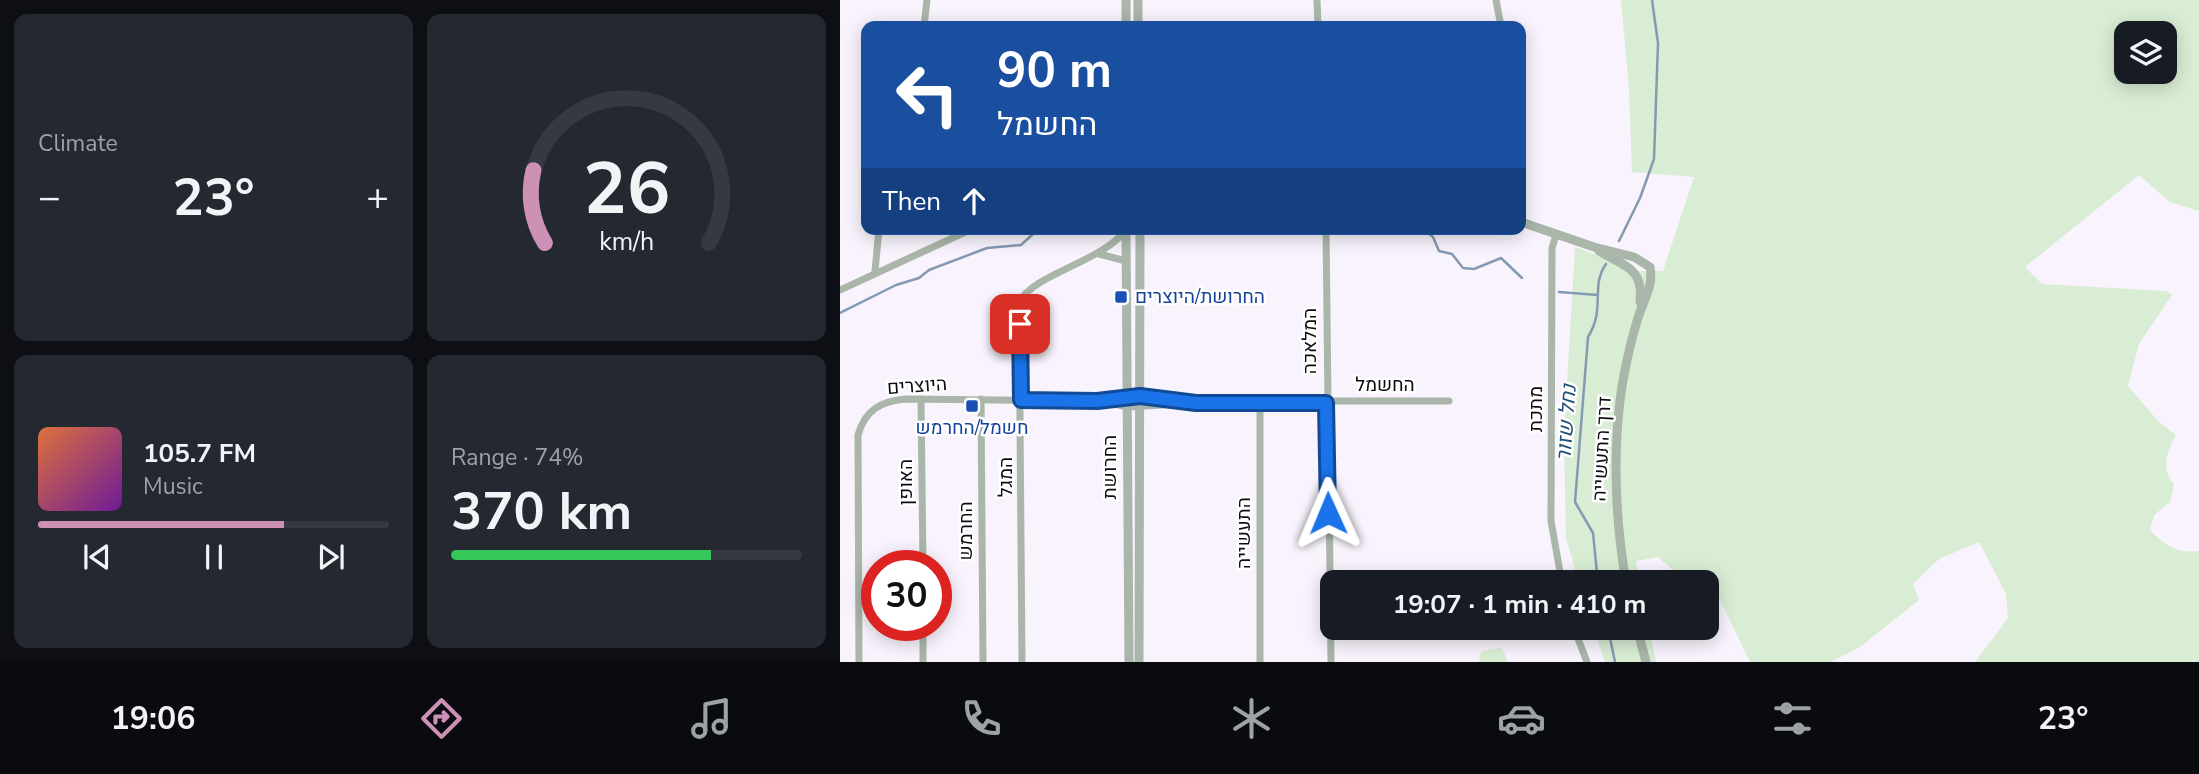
<!DOCTYPE html>
<meta charset="utf-8">
<style>
body{margin:0;font-family:"Nunito Sans",Heebo,sans-serif;background:#242831;color:#f1f3f6;height:100vh;display:flex;flex-direction:column;font-size:26px;white-space:nowrap}
*{box-sizing:border-box;margin:0}
p{font-size:23px;color:#9ea1a6}
.icon{flex:none;width:38px;height:38px;fill:none;stroke:currentColor;stroke-width:2;stroke-linecap:round;stroke-linejoin:round}
.map{position:relative;flex:1;overflow:hidden}
.details{display:flex;flex-direction:column;gap:14px;padding:14px;background:#0d0f14;width:840px}
.details>*{flex:none}
.banner{position:absolute;left:21px;top:21px;width:665px;height:214px;border-radius:14px;box-shadow:0 4px 18px #0003;background:#1a4fa0;color:#fff;overflow:hidden}
.buttons{position:absolute;left:1274px;top:21px;display:grid;gap:14px}
.buttons a{display:grid;place-items:center;width:63px;height:63px;border-radius:14px;background:#171b24;box-shadow:0 4px 18px #0003;font-size:35px}
.speed{position:absolute;left:21px;top:550px;display:flex;gap:14px;font-size:35px;font-weight:700;text-align:center}
.speed>*{display:grid;place-content:center;width:91px;height:91px;border-radius:50%;background:#171b24;box-shadow:0 4px 18px #0003;line-height:1}
.speed .limit{border:10px solid #d22;background:#fff;color:#111}
.pin{position:absolute;display:grid;place-items:center;width:60px;height:60px;color:#fff;margin:-30px;border-radius:14px;box-shadow:0 4px 10px #0006}
.me{position:absolute;width:77px;margin:-38px;rotate:359deg;stroke-linejoin:round;filter:drop-shadow(0 0 5px #0008)}
.turn{display:flex;align-items:center;gap:24px;height:147px;padding:0 21px;font-size:32px}
.turn .icon{width:91px;height:91px;stroke-width:2.5}
.turn b{display:block;font-size:49px;line-height:60px}
.then{display:flex;align-items:center;height:66px;padding:0 21px;background:#0003;gap:14px;font-size:26px}
.big{font-size:52px;font-weight:700;line-height:1.1}
.details .tile{flex:1;display:flex;flex-direction:column;justify-content:center;gap:10px;min-width:0;padding:0 24px;border-radius:14px;background:#242831}
.details .dial{align-items:center;gap:0}
.dial svg{height:182px;overflow:visible;fill:none;stroke:#363941;stroke-width:7;stroke-linecap:round;text-anchor:middle}
.dial text{fill:#f1f3f6;stroke:none}
.song{display:flex;align-items:center;gap:21px}
.cover{width:84px;height:84px;border-radius:10px;background:linear-gradient(135deg,hsl(20 70% 55%),hsl(280 70% 35%))}
.played{height:7px;border-radius:4px;background:linear-gradient(90deg,#cd91b6 70%,#363941 70%)}
.keys{display:flex;justify-content:space-around;direction:ltr}
.heat{display:flex;justify-content:space-between;align-items:center;font-size:38px;direction:ltr}
.charge{height:10px;border-radius:5px;background:linear-gradient(90deg,#34c759 74%,#363941 0)}
.details .tiles{flex:1;display:grid;gap:14px;grid-template-columns:repeat(2,1fr)}
.trip{position:absolute;left:480px;top:570px;width:399px;height:70px;border-radius:14px;background:#171b24;box-shadow:0 4px 18px #0003;font-weight:700;line-height:70px;text-align:center}
.menu{display:flex;height:112px;justify-content:space-around;align-items:center;background:#090b0e;color:#9ea1a6}
.menu .icon{width:49px;height:49px}
.menu .on{color:#cd91b6}
.menu b{font-size:32px;color:#f1f3f6}
main{display:flex;flex:1;min-height:0}
.map>svg:first-child{display:block}
.green{fill:#d9edd4;fill-rule:evenodd}
.lines{fill:none;stroke-linecap:round;stroke-linejoin:round}
.stream{stroke:#849ab1;stroke-width:2.5}
.minor{stroke:#a9b6a9;stroke-width:7}
.tertiary{stroke:#a9b6a9;stroke-width:9}
.route-casing{stroke:#114b97;stroke-width:18}
.route{stroke:#1a73e8;stroke-width:12}
.transit-dot{fill:#1a4fb4;stroke:#fff;stroke-width:2.5}
.labels{text-anchor:middle;dominant-baseline:central;stroke-width:5;stroke-linejoin:round;paint-order:stroke}
.transit-label{font-size:19px;fill:#164399;stroke:#fff;text-anchor:start}
.street-label{font-size:19px;fill:#0e0a12;stroke:#fff}
.water-label{font-size:21px;font-style:italic;fill:#205077;stroke:#fff}
</style>
<main>
<section class="details">
<div class="tiles">
<div class="tile"><p>Climate</p>
<div class="heat"><a>−</a><b class="big">23°</b><a>+</a></div>
</div>
<div class="tile dial"><svg viewBox="0 0 100 80">
<path d="M14 69A42 42 0 1 1 86 69"/>
<path d="M14 69A42 42 0 0 1 9 37" stroke="#cd91b6"/>
<text x="50" y="56" font-size="32" font-weight="700">26</text>
<text x="50" y="72" font-size="11">km/h</text>
</svg></div>
<div class="tile">
<div class="song"><i class="cover"></i><div><b>105.7 FM</b><p>Music</p></div></div>
<div class="played"></div>
<div class="keys"><svg class="icon" aria-label="previous" viewBox="0 0 24 24"><path d="M18 5L8 12l10 7zM5 5v14"/></svg><svg class="icon" aria-label="pause" viewBox="0 0 24 24"><path d="M8 5v14M16 5v14"/></svg><svg class="icon" aria-label="next" viewBox="0 0 24 24"><path d="M6 5l10 7-10 7zM19 5v14"/></svg></div>
</div>
<div class="tile"><p>Range · 74%</p><b class="big">370 km</b><div class="charge"></div></div>
</div>
</section>
<div class="map">
<svg width="1359" height="662" viewBox="0 0 1359 662">
<rect width="100%" height="100%" fill="#f8f3fc"/>
<!-- green -->
<g class="green">
<path d="M781,0H1359V211L1330,202L1299,175L1185,267L1202,284L1326,291L1332,295L1299,344L1288,386L1319,422L1336,435C1327,453 1320,467 1334,484L1330,502L1314,515L1310,530C1325,546 1338,554 1359,551V662H1135L1168,618L1166,594L1139,542L1099,559L1073,584L1079,600L1020,647L991,662H910L880,600L866,594V583H848L818,557L796,561L800,583H739L726,538L724,435L735,247L800,271H823L854,177L792,172L789,89ZM1286,33H1325V72H1286Z"/>
<polygon points="753,628 809,628 816,662 765,662"/>
<polygon points="662,648 668,662 639,662 641,651"/>
</g>
<g class="lines">
<!-- stream -->
<g class="stream">
<polyline points="583,229 593,237 599,251 612,254 623,268 634,269 661,258 682,278"/>
<polyline points="779,241 800,198 814,159 818,43 812,0"/>
<polyline points="719,292 758,295"/>
<polyline points="0,313 56,285 79,278 89,270 147,248 181,245 193,234 214,229"/>
<path d="M758,583L753,533L735,502L748,337C766,309 750,286 766,264"/>
<polyline points="768,628 775,662"/>
</g>
<!-- minor -->
<g class="minor">
<polyline points="477,0 478,26"/>
<polyline points="656,0 661,26"/>
<polyline points="84,26 87,0"/>
<polyline points="486,229 491,662"/>
<polyline points="716,235 712,248 711,521 722,583"/>
<polyline points="259,254 286,261"/>
<polyline points="35,271 39,229"/>
<polyline points="0,290 132,229"/>
<polyline points="81,399 83,565"/>
<polyline points="141,399 143,662"/>
<polyline points="264,402 288,407 356,403 479,405 496,401 609,401"/>
<polyline points="420,404 420,662"/>
<polyline points="83,625 83,662"/>
<polyline points="734,628 747,662"/>
<path d="M19,662L18,435C25,410 41,401 66,399L257,401L300,395L356,403"/>
<path d="M182,662L179,302C197,272 260,263 286,230"/>
</g>
<!-- tertiary -->
<g class="tertiary">
<polyline points="298,0 298,26"/>
<polyline points="286,26 286,0"/>
<path d="M681,222L754,247L794,257L810,267C814,285 803,301 798,318C791,340 786,363 782,386C772,452 775,517 786,583"/>
<polyline points="286,229 289,662"/>
<path d="M759,251C783,266 804,267 800,302"/>
<polyline points="797,628 806,662"/>
<polyline points="299,662 300,229"/>
</g>
</g>
<g class="lines">
<!-- route casing -->
<g class="route-casing">
<polyline id="route" points="180,324 181,400 257,401 300,396 356,403 486,403 488,513"/>
</g>
<!-- route -->
<use href="#route" class="route"/>
</g>
<!-- markers -->
<g class="transit-dot">
<rect x="274" y="290" width="14" height="14" rx="3.5"/>
<rect x="125" y="399" width="14" height="14" rx="3.5"/>
</g>
<g class="labels">
<!-- transit labels -->
<g class="transit-label">
<text x="295" y="297">החרושת/היוצרים</text>
<text x="132" y="428" text-anchor="middle">חשמל/החרמש</text>
</g>
<!-- street labels -->
<g class="street-label">
<text transform="translate(470 341) rotate(-90)">המלאכה</text>
<text x="545" y="385">החשמל</text>
<text transform="translate(77 386) rotate(-4)">היוצרים</text>
<text transform="translate(696 409) rotate(-90)">מתכת</text>
<text transform="translate(762 449) rotate(-87)">דרך התעשייה</text>
<text transform="translate(270 467) rotate(-90)">החרושת</text>
<text transform="translate(166 477) rotate(-90)">המגל</text>
<text transform="translate(66 482) rotate(-90)">האופן</text>
<text transform="translate(126 531) rotate(-90)">החרמש</text>
<text transform="translate(404 533) rotate(-90)">התעשייה</text>
</g>
<!-- water labels -->
<g class="water-label">
<text transform="translate(726 423) rotate(-86)">נחל שזור</text>
</g>
</g>
</svg>
<div class="buttons">
<a><svg class="icon" aria-label="layers" viewBox="0 0 24 24"><path d="M12 4l9 5-9 5-9-5zM3 14l9 5 9-5"/></svg></a>
</div>
<div class="speed"><div class="limit">30</div></div>
<div class="pin" style="left:180px;top:324px;background:#d93025"><svg class="icon" aria-label="arrive" viewBox="0 0 24 24"><path d="M6 21V4h12l-3 4 3 4H6"/></svg></div>
<svg class="me" style="left:488px;top:513px" viewBox="-20 -20 40 40"><path d="M0-17L14 15 0 8-14 15z" fill="#1a73e8" stroke="#fff" stroke-width="4"/></svg>
<div class="trip">19:07 · 1 min · 410 m</div>
<div class="banner">
<div class="turn"><svg class="icon" aria-label="left" viewBox="0 0 24 24"><path d="M17 20v-9H6M10 6l-5 5 5 5"/></svg><div><b>90 m</b>החשמל</div></div>
<div class="then">Then<svg class="icon" aria-label="ahead" viewBox="0 0 24 24"><path d="M12 20V5M6 11l6-6 6 6"/></svg></div>
</div>
</div>
</main>
<nav class="menu">
<b>19:06</b>
<svg class="icon on" aria-label="directions" viewBox="0 0 24 24"><path d="M12 3l9 9-9 9-9-9zM9 14v-3h6M13 9l2 2-2 2"/></svg>
<svg class="icon" aria-label="music" viewBox="0 0 24 24"><path d="M9 18V5l10-2v13"/><circle cx="6" cy="18" r="3"/><circle cx="16" cy="16" r="3"/></svg>
<svg class="icon" aria-label="phone" viewBox="0 0 24 24"><path d="M5 4h4l2 5-3 2q2 4 5 5l2-3 5 2v4C11 20 4 13 5 4z"/></svg>
<svg class="icon" aria-label="climate" viewBox="0 0 24 24"><path d="M12 3v18M4 7l16 10M4 17L20 7"/></svg>
<svg class="icon" aria-label="car" viewBox="0 0 24 24"><path d="M5 17H2v-5l4-1 3-4h7l3 4 3 1v5h-3M9 17h6M6 11h13"/><circle cx="7" cy="17" r="2"/><circle cx="17" cy="17" r="2"/></svg>
<svg class="icon" aria-label="filters" viewBox="0 0 24 24"><path d="M4 7h16M4 17h16"/><circle cx="9" cy="7" r="2"/><circle cx="15" cy="17" r="2"/></svg>
<b>23°</b>
</nav>
